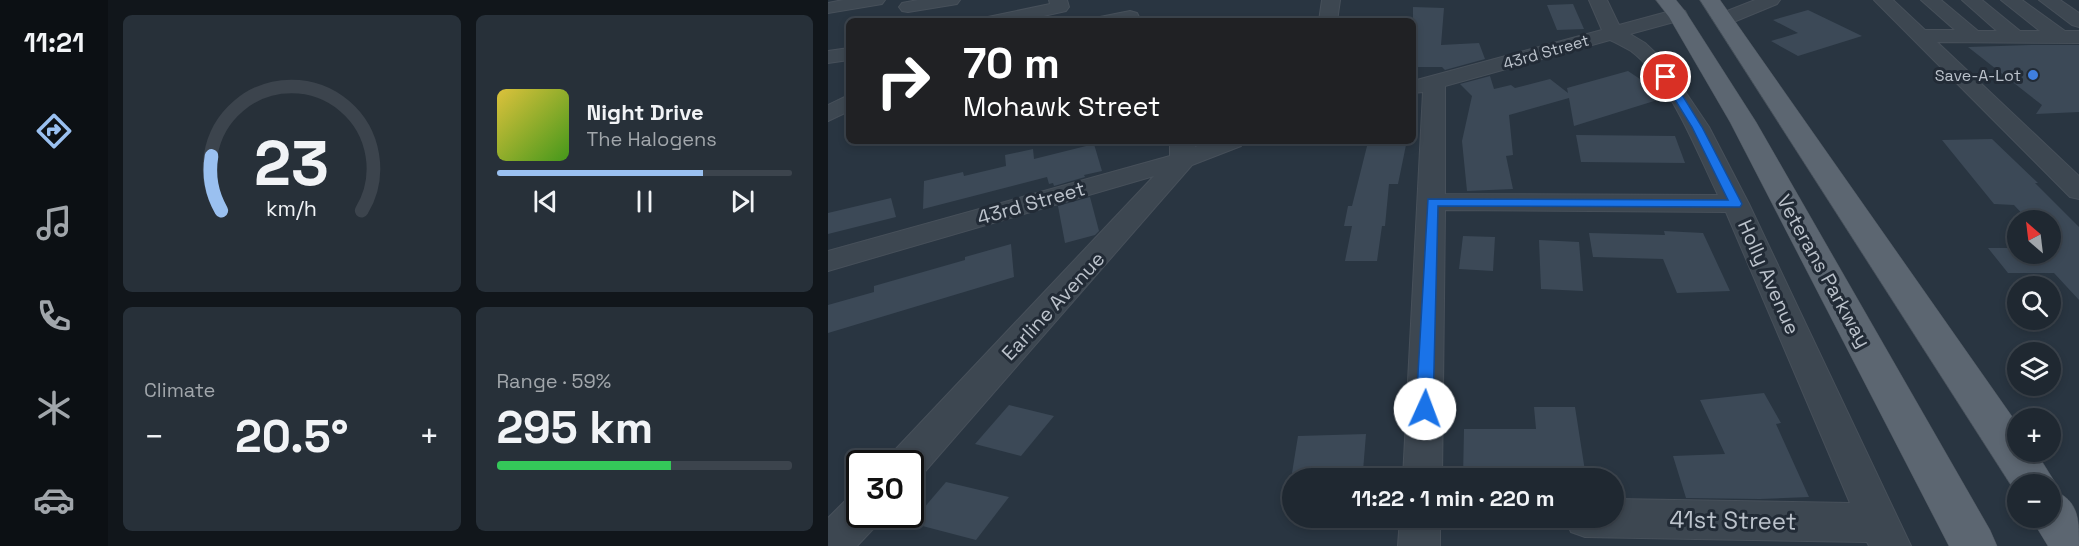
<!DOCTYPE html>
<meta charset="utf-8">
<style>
body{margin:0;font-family:"Space Grotesk",sans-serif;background:#273039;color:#f1f3f6;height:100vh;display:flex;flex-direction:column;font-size:22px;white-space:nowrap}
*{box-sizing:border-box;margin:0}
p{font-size:20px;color:#a1a6ab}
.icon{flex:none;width:33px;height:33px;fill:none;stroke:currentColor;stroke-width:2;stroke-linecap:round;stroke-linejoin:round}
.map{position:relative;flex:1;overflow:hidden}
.sheet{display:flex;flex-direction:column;gap:15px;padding:15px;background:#11161b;width:720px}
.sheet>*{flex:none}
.banner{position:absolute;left:18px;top:18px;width:570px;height:126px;border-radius:9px;box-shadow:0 3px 9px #0003,0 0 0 2px #3c444d;background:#202124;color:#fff;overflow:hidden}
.needle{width:39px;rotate:332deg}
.controls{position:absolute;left:1179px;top:210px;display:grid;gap:12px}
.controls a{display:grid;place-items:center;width:54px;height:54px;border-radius:50%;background:#1f2831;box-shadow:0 3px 9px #0003,0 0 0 2px #3c444d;font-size:30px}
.speed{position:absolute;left:18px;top:450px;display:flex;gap:12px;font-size:30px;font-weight:700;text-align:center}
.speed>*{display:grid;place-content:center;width:78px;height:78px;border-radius:50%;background:#1f2831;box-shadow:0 3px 9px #0003,0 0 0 2px #3c444d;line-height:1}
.speed .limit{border:3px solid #111;border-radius:9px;background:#fff;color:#111}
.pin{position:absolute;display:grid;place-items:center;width:51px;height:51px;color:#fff;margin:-26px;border:3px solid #fff;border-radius:50%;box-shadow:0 2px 6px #0007}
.me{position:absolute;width:66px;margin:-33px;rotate:2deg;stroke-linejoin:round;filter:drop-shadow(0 0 4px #0008)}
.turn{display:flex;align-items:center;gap:21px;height:126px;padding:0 18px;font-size:27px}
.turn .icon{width:78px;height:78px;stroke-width:2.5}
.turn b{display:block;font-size:42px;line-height:51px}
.big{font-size:45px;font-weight:700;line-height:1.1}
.sheet .card{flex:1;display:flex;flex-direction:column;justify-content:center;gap:9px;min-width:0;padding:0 21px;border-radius:9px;background:#273039}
.sheet .dial{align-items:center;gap:0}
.dial svg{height:156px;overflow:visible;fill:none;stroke:#3c444d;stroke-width:7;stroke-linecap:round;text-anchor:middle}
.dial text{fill:#f1f3f6;stroke:none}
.song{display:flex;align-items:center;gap:18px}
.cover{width:72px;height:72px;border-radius:9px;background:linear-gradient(135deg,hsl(50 70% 55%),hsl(100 70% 35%))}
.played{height:6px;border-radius:3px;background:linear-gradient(90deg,#9ac0f0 70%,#3c444d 70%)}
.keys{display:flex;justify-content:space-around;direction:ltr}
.heat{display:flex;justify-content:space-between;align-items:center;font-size:33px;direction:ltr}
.charge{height:9px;border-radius:4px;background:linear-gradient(90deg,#34c759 59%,#3c444d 0)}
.sheet .tiles{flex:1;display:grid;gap:15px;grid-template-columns:repeat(2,1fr)}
.trip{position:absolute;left:454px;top:468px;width:342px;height:60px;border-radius:30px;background:#1f2831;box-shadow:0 3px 9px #0003,0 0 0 2px #3c444d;font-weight:700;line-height:60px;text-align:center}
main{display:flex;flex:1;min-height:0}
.menu{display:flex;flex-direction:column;width:108px;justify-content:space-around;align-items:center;background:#0c1014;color:#a1a6ab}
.menu .icon{width:42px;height:42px}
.menu .active{color:#9ac0f0}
.menu b{font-size:27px;color:#f1f3f6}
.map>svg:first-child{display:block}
.building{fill:#3c4957}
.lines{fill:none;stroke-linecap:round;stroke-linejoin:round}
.minor-casing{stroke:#47505a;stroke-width:2}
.major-casing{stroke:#47505a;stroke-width:1}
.minor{fill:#3d4751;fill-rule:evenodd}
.major{fill:#5c6671;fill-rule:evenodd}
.route{fill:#1a73e8;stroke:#114b97;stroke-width:1.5}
.shop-dot{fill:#3f7fe0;stroke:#222b36;stroke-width:2}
.labels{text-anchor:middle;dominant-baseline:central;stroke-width:6;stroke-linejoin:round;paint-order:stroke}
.far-street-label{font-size:16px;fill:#bbc2cb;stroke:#222b36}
.far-poi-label{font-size:16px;fill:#bbc2cb;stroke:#222b36;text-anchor:end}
.street-label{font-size:20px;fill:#bbc2cb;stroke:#222b36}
.near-street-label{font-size:24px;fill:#bbc2cb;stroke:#222b36}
</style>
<main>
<nav class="menu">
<b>11:21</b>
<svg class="icon active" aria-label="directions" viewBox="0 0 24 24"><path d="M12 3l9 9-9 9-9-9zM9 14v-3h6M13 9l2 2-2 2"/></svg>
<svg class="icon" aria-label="music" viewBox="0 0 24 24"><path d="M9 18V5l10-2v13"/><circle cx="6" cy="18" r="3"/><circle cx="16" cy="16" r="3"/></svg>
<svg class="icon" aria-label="phone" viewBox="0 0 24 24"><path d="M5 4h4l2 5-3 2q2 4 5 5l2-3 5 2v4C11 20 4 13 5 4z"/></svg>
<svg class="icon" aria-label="climate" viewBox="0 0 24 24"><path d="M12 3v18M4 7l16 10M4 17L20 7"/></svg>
<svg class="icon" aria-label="car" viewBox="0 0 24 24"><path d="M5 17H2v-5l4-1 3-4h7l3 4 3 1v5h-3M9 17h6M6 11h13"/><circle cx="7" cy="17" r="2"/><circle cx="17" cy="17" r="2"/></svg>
</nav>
<section class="sheet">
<div class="tiles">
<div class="card dial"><svg viewBox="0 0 100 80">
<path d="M14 69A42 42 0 1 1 86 69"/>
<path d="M14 69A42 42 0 0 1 9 41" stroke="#9ac0f0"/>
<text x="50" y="56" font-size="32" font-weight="700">23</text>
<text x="50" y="72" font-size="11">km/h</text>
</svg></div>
<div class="card">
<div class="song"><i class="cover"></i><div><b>Night Drive</b><p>The Halogens</p></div></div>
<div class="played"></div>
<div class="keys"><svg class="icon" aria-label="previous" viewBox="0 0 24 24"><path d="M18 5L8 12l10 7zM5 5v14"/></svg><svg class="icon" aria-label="pause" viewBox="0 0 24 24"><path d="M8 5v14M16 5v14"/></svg><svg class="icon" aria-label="next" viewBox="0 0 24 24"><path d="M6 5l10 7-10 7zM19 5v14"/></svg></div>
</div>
<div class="card"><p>Climate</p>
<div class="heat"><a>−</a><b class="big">20.5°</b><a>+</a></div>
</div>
<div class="card"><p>Range · 59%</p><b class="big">295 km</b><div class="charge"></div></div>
</div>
</section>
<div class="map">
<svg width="1251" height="546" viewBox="0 0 1251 546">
<rect width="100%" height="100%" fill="#293541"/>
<!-- building -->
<g class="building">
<polygon points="745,4 756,29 729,30 719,5"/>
<polygon points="585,7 616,8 613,45 651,43 657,59 617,70 614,67 585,67"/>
<polygon points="980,10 1034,36 970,56 943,41 970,33 945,20"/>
<polygon points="1203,45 1251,45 1251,112 1208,114 1214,105 1140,47"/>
<polygon points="800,71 839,97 746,126 741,98 681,115 685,155 678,156 685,189 639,191 634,141 644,96 632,84 662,76 666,89 683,85 687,88 722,79 740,93 739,88"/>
<polygon points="748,135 847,136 857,163 753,162"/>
<polygon points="1164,139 1210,183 1207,183 1251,227 1251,300 1226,273 1180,273 1160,248 1190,248 1190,254 1222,254 1222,248 1226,248 1222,245 1222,220 1200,220 1186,205 1166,204 1114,140"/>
<polygon points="266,144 274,171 256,175 257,177 226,186 225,183 221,184 219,177 95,209 96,181 135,172 136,176 178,166 177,155 205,149 206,159"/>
<polygon points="578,145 570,184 561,184 557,226 554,226 549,261 517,261 524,226 516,226 520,206 524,206 539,146"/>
<polygon points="262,197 271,231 267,235 237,243 230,206"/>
<polygon points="63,198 68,217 0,234 0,213"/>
<polygon points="836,231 875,233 902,291 849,293 835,259 765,257 761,233 837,235"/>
<polygon points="635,236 667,237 665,271 631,269"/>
<polygon points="711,240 751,242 755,291 713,289"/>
<polygon points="183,244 186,277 0,333 0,305 46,292 46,286 137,260 137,257"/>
<polygon points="936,393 953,423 948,424 981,497 932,499 858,498 845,456 897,454 872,400"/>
<polygon points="181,405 226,416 193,456 147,444"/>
<polygon points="706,407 747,407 757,471 682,470 683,478 635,478 636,429 708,429"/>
<polygon points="538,434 535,471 464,473 470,436"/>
<polygon points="118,482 181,497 148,540 83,523"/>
</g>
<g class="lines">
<!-- minor casing -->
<g class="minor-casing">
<g id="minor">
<polygon points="15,0 57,0 54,4 0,13 0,3"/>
<polygon points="90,0 132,0 129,4 123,5 80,12 74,11 71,7 74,3"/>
<polygon points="221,0 239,0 241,7 238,11 193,21 158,21 160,17 222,4"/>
<polygon points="494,0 512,0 509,21 491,21"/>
<path d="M761,0H779L791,25L850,9L857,11L859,15L857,19L802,34L817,43L837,62L881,127L921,204L1083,546H1041L1039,542L757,537L743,532L737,518H786V499L1022,503L898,212L617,210L614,478H575L595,92L585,93V81L774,30ZM782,40C789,43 796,47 803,51C842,80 869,152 890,195L617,194V86Z"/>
<polygon points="927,0 952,0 949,4 903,23 889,23 887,19 889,15"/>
<polygon points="1046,0 1065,0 1097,30 1127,30 1093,0 1113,0 1150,31 1169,31 1134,0 1154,0 1192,31 1212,31 1173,0 1194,0 1237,31 1251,31 1251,43 1109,42 1251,176 1251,199 1242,197"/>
<polygon points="1211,0 1232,0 1251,13 1251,27 1244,25"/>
<polygon points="302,11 309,13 311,17 309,21 270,21 272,17"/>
<polygon points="21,48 21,60 0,63 0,51"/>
<polygon points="21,95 21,111 0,121 0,105"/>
<polygon points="342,141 366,141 367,147 382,141 416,141 413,146 364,165 93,476 82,480 82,464 60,464 65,452 326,176 0,271 0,251 342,156"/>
<polygon points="32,495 32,514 52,514 46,528 29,546 0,546 0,518 18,500"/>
<polygon points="572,518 612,518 612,546 570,546"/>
</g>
</g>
<!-- major casing -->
<g class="major-casing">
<g id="major">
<polygon points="828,0 848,0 857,11 928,122 1162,530 1169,546 1121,546 902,122 841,17"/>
<path d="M872,0H892L1190,425V452H1208L1228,484L1225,490C1251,501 1251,519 1251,546H1220L1203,518H1222V484H1190V496Z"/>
</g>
</g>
<!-- minor -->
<use href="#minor" class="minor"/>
<!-- major -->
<use href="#major" class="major"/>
</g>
<!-- route -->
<polygon class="route" points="838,74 843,77 874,127 914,204 912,207 610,206 605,409 602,414 597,416 591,414 588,409 600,199 900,200 864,127 833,77"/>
<!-- markers -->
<circle class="shop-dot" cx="1205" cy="75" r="6"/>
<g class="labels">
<!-- far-street labels -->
<g class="far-street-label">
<text transform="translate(718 52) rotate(-16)">43rd Street</text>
</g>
<!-- far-poi labels -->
<g class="far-poi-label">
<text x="1193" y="75">Save-A-Lot</text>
</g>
<!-- street labels -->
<g class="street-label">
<text transform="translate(203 203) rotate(-16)">43rd Street</text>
<text transform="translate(996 271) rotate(61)">Veterans Parkway</text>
<text transform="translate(941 277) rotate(66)">Holly Avenue</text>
<text transform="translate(225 306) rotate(-47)">Earline Avenue</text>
</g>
<!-- near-street labels -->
<g class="near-street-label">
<text transform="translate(905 520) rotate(1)">41st Street</text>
</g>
</g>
</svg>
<div class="controls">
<a><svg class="needle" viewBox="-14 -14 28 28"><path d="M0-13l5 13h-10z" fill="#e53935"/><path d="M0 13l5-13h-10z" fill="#a1a6ab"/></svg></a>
<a><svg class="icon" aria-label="search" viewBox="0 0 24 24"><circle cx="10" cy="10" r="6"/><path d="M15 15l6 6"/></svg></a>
<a><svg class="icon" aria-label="layers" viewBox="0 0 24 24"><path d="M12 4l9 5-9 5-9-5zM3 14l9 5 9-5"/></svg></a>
<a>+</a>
<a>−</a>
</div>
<div class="speed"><div class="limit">30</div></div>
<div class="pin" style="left:838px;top:77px;background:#d93025"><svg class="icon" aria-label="arrive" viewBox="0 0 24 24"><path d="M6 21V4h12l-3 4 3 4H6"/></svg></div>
<svg class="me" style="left:597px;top:409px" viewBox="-20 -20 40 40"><circle r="19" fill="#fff"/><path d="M0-13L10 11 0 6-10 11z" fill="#1a73e8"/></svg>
<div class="trip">11:22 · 1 min · 220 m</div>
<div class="banner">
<div class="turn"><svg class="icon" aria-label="right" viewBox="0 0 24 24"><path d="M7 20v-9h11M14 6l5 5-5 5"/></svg><div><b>70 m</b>Mohawk Street</div></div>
</div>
</div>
</main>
